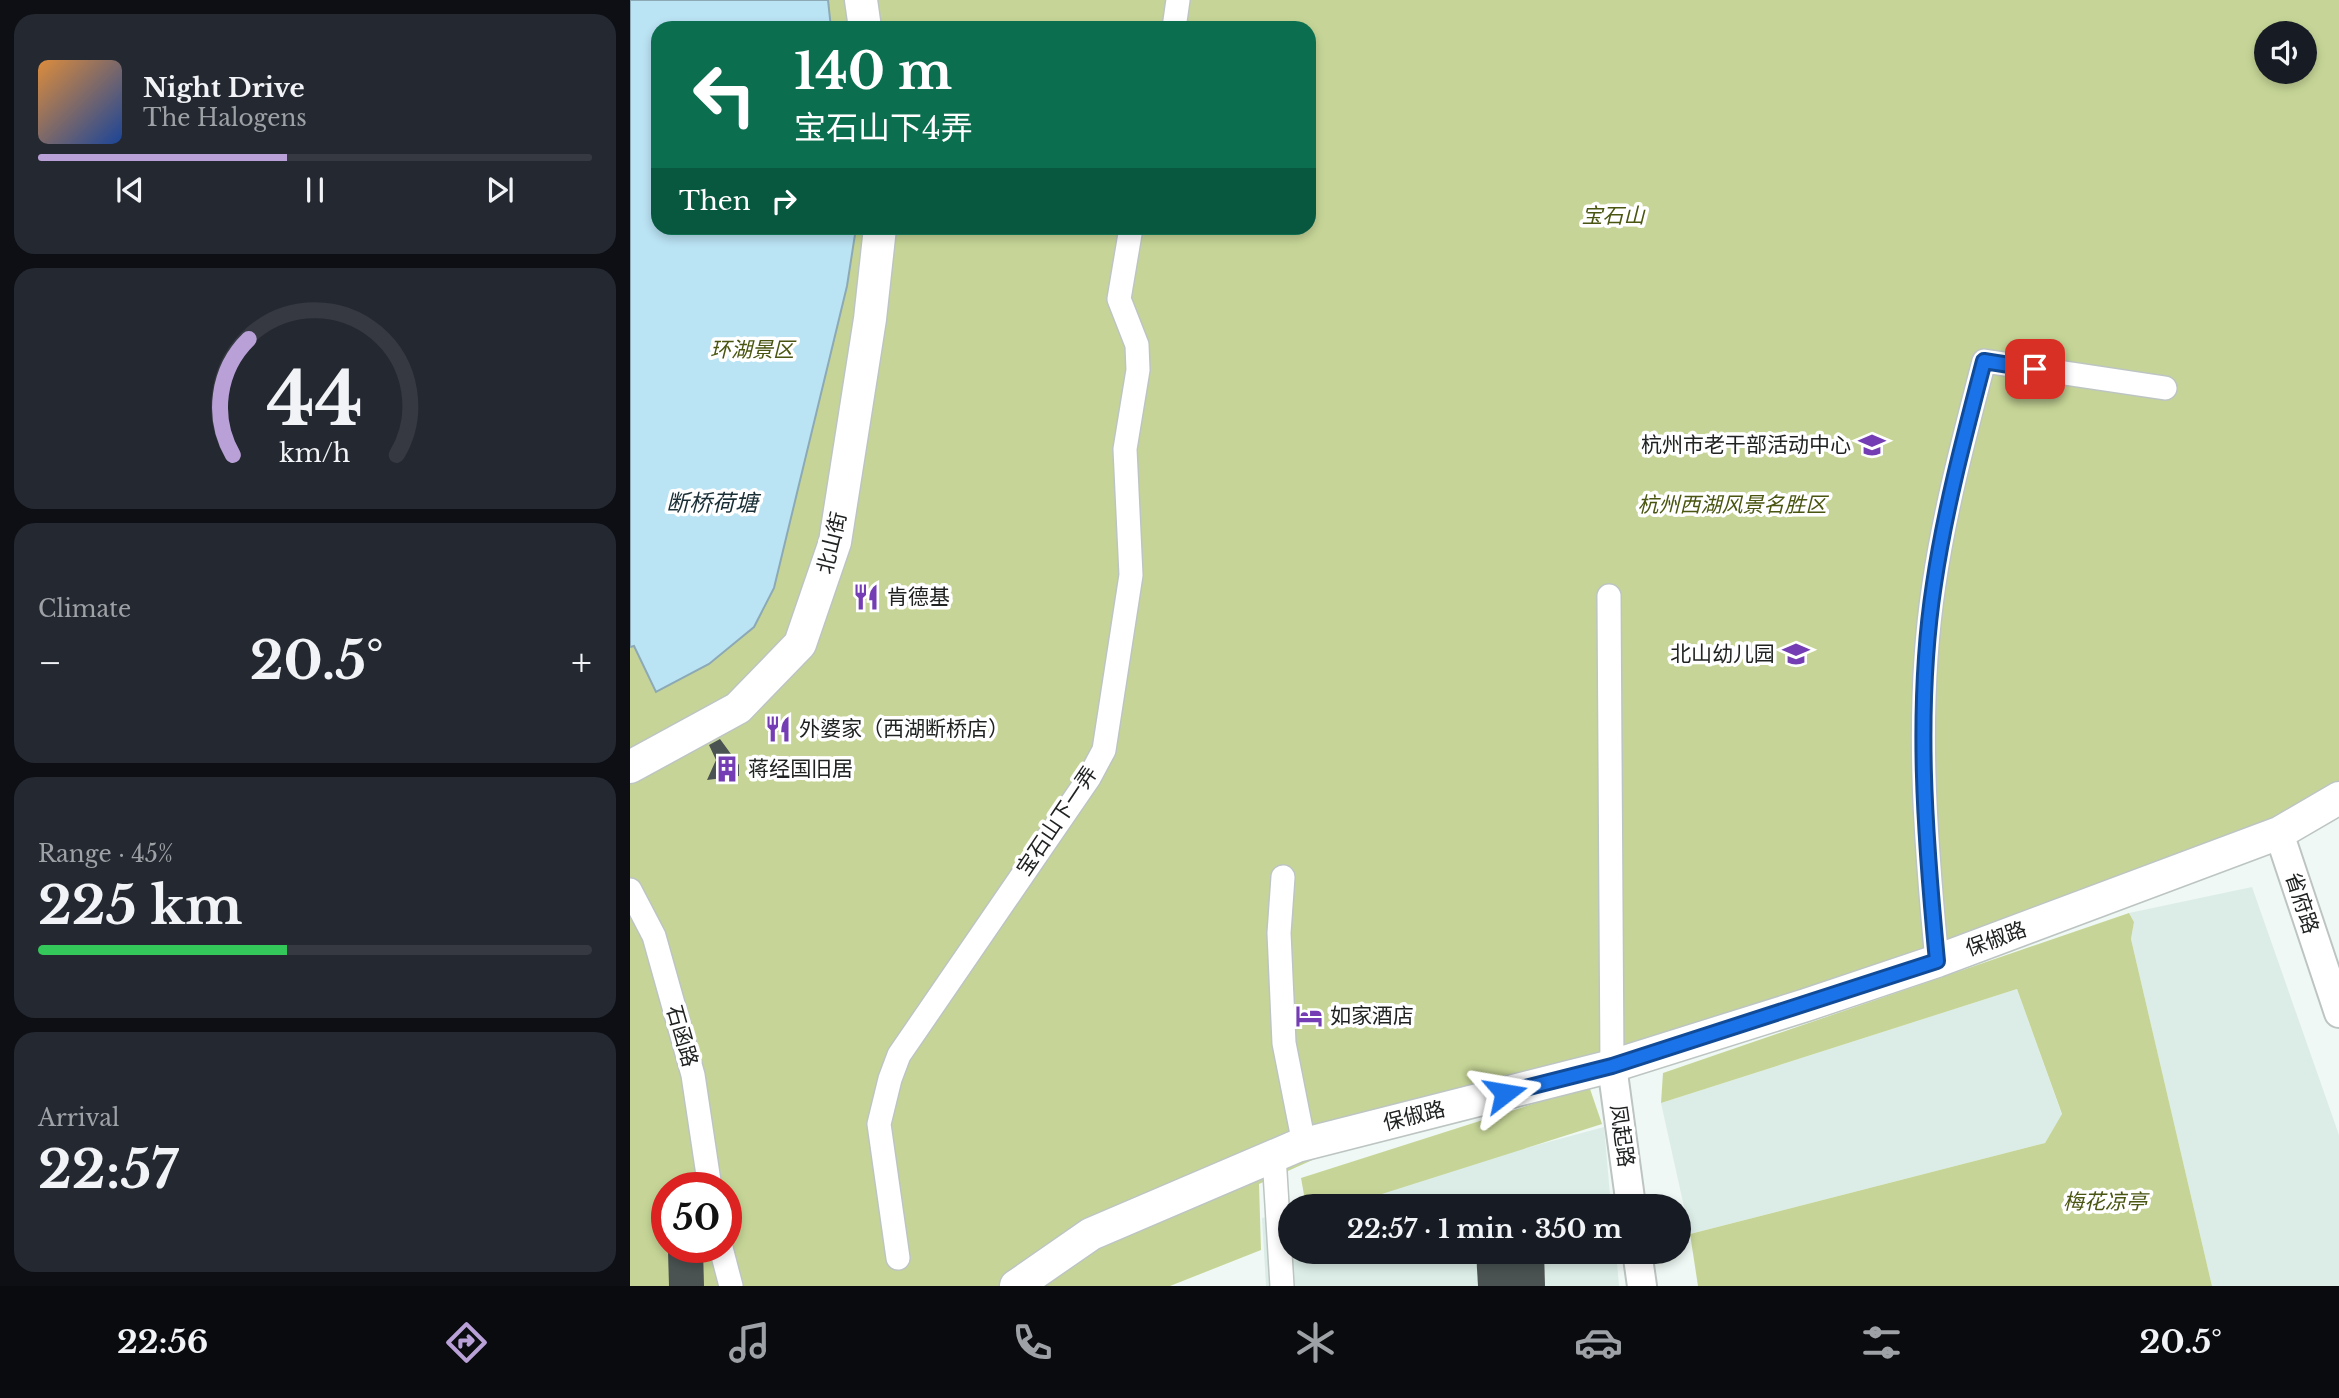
<!DOCTYPE html>
<meta charset="utf-8">
<style>
body{margin:0;font-family:"Libre Baskerville","Noto Sans SC",serif;background:#242831;color:#f1f3f6;height:100vh;display:flex;flex-direction:column;font-size:26px;white-space:nowrap}
*{box-sizing:border-box;margin:0}
p{font-size:23px;color:#9ea1a6}
.icon{flex:none;width:38px;height:38px;fill:none;stroke:currentColor;stroke-width:2;stroke-linecap:round;stroke-linejoin:round}
.map{position:relative;flex:1;overflow:hidden}
.sheet{display:flex;flex-direction:column;gap:14px;padding:14px;background:#0d0f14;width:630px}
.sheet>*{flex:none}
.top-card{position:absolute;left:21px;top:21px;width:665px;height:214px;border-radius:21px;box-shadow:0 4px 10px #0003;background:#0b6e4f;color:#fff;overflow:hidden}
.controls{position:absolute;left:1624px;top:21px;display:grid;gap:14px}
.controls a{display:grid;place-items:center;width:63px;height:63px;border-radius:50%;background:#171b24;box-shadow:0 4px 10px #0003;font-size:35px}
.speed{position:absolute;left:21px;top:1172px;display:flex;gap:14px;font-size:35px;font-weight:700;text-align:center}
.speed>*{display:grid;place-content:center;width:91px;height:91px;border-radius:50%;background:#171b24;box-shadow:0 4px 10px #0003;line-height:1}
.speed .limit{border:10px solid #d22;background:#fff;color:#111}
.pin{position:absolute;display:grid;place-items:center;width:60px;height:60px;color:#fff;margin:-30px;border-radius:14px;box-shadow:0 4px 10px #0006}
.me{position:absolute;width:77px;margin:-38px;rotate:76deg;stroke-linejoin:round;filter:drop-shadow(0 0 5px #0008)}
.turn{display:flex;align-items:center;gap:24px;height:147px;padding:0 28px;font-size:32px}
.turn .icon{width:91px;height:91px;stroke-width:2.5}
.turn b{display:block;font-size:49px;line-height:60px}
.then{display:flex;align-items:center;height:66px;padding:0 28px;background:#0003;gap:14px;font-size:26px}
.big{font-size:52px;font-weight:700;line-height:1.1}
.sheet .card{flex:1;display:flex;flex-direction:column;justify-content:center;gap:10px;min-width:0;padding:0 24px;border-radius:21px;background:#242831}
.sheet .dial{align-items:center;gap:0}
.dial svg{height:182px;overflow:visible;fill:none;stroke:#363941;stroke-width:7;stroke-linecap:round;text-anchor:middle}
.dial text{fill:#f1f3f6;stroke:none}
.song{display:flex;align-items:center;gap:21px}
.cover{width:84px;height:84px;border-radius:10px;background:linear-gradient(135deg,hsl(30 70% 55%),hsl(220 70% 35%))}
.played{height:7px;border-radius:4px;background:linear-gradient(90deg,#b9a1d8 45%,#363941 45%)}
.keys{display:flex;justify-content:space-around;direction:ltr}
.heat{display:flex;justify-content:space-between;align-items:center;font-size:38px;direction:ltr}
.charge{height:10px;border-radius:5px;background:linear-gradient(90deg,#34c759 45%,#363941 0)}
.trip{position:absolute;left:648px;top:1194px;width:413px;height:70px;border-radius:35px;background:#171b24;box-shadow:0 4px 10px #0003;font-weight:700;line-height:70px;text-align:center}
.dock{display:flex;height:112px;justify-content:space-around;align-items:center;background:#090b0e;color:#9ea1a6}
.dock .icon{width:49px;height:49px}
.dock .on{color:#b9a1d8}
.dock b{font-size:32px;color:#f1f3f6}
main{display:flex;flex:1;min-height:0}
.map>svg:first-child{display:block}
.built{fill:#dcede7}
.green{fill:#c6d597;fill-rule:evenodd}
.water{fill:#bae3f4;stroke:#8ca9b5;stroke-width:2}
.building{fill:#4a5252}
.lines{fill:none;stroke-linecap:round;stroke-linejoin:round}
.minor-casing{stroke:#bdc5c2;stroke-width:26}
.tertiary-casing{stroke:#bdc5c2;stroke-width:32}
.secondary-casing{stroke:#bdc5c2;stroke-width:35}
.minor{stroke:#fff;stroke-width:23}
.tertiary{stroke:#fff;stroke-width:28}
.secondary{stroke:#fff;stroke-width:32}
.route-casing{stroke:#114b97;stroke-width:18}
.route{stroke:#1a73e8;stroke-width:12}
.labels{text-anchor:middle;dominant-baseline:central;stroke-width:7;stroke-linejoin:round;paint-order:stroke}
.park-label{font-size:21px;font-style:italic;fill:#495510;stroke:#fff}
.poi-label{font-size:21px;fill:#202322;stroke:#fff;text-anchor:start}
.street-label{font-size:21px;fill:#202322;stroke:#fff}
.water-label{font-size:23px;font-style:italic;fill:#192e35;stroke:#fff}
</style>
<main>
<section class="sheet">
<div class="card">
<div class="song"><i class="cover"></i><div><b>Night Drive</b><p>The Halogens</p></div></div>
<div class="played"></div>
<div class="keys"><svg class="icon" aria-label="previous" viewBox="0 0 24 24"><path d="M18 5L8 12l10 7zM5 5v14"/></svg><svg class="icon" aria-label="pause" viewBox="0 0 24 24"><path d="M8 5v14M16 5v14"/></svg><svg class="icon" aria-label="next" viewBox="0 0 24 24"><path d="M6 5l10 7-10 7zM19 5v14"/></svg></div>
</div>
<div class="card dial"><svg viewBox="0 0 100 80">
<path d="M14 69A42 42 0 1 1 86 69"/>
<path d="M14 69A42 42 0 0 1 21 18" stroke="#b9a1d8"/>
<text x="50" y="56" font-size="32" font-weight="700">44</text>
<text x="50" y="72" font-size="11">km/h</text>
</svg></div>
<div class="card"><p>Climate</p>
<div class="heat"><a>−</a><b class="big">20.5°</b><a>+</a></div>
</div>
<div class="card"><p>Range · 45%</p><b class="big">225 km</b><div class="charge"></div></div>
<div class="card"><p>Arrival</p><b class="big">22:57</b></div>
</section>
<div class="map">
<svg width="1709" height="1286" viewBox="0 0 1709 1286">
<rect width="100%" height="100%" fill="#eff8f4"/>
<!-- built -->
<g class="built">
<polygon points="1622,887 1709,1135 1709,1286 1582,1286 1501,939 1504,922 1499,913"/>
<polygon points="1387,989 1432,1115 1415,1143 1060,1234 1031,1103"/>
<polygon points="974,1127 981,1206 679,1206"/>
<polygon points="660,1211 660,1251 986,1251 989,1286 636,1286 632,1218"/>
</g>
<!-- green -->
<g class="green">
<path d="M0,0H1709V808L707,1149L629,1184L631,1250L540,1286H0ZM28,28H679V228H28ZM1636,33H1675V72H1636ZM37,1188H96V1248H37Z"/>
<polygon points="1499,913 1504,922 1501,939 1582,1286 1068,1286 1060,1234 1415,1143 1432,1114 1387,989 1031,1103 1033,1073"/>
<polygon points="959,1086 972,1124 714,1206 676,1206 671,1178"/>
</g>
<!-- water -->
<polygon class="water" points="0,0 198,0 201,28 28,28 28,228 226,228 217,286 144,588 124,627 79,664 26,692 4,646 0,647"/>
<!-- building -->
<g class="building">
<polygon points="90,739 109,765 109,776 77,780 86,760 79,745"/>
<polygon points="73,1249 74,1286 39,1286 38,1251"/>
<polygon points="846,1251 914,1251 915,1286 848,1286"/>
</g>
<g class="lines">
<!-- minor casing -->
<g class="minor-casing">
<g id="minor">
<polyline points="544,28 548,0"/>
<polyline points="979,596 982,1066"/>
<polyline points="653,877 649,933 654,1043 674,1144"/>
<polyline points="0,890 24,936 63,1075 80,1188"/>
<path d="M1307,961C1295,836 1285,709 1304,584C1315,509 1335,434 1354,361L1535,388"/>
<polyline points="644,1156 652,1286"/>
<polyline points="91,1248 101,1286"/>
<polyline points="268,1258 249,1124 260,1079 269,1055 459,778 474,750 501,575 495,449 508,370 507,345 489,299 501,228"/>
</g>
</g>
<!-- tertiary casing -->
<g class="tertiary-casing">
<g id="tertiary">
<polyline points="1649,833 1709,1013"/>
<polyline points="982,1066 1001,1206"/>
<polyline points="1007,1251 1012,1286"/>
</g>
</g>
<!-- secondary casing -->
<g class="secondary-casing">
<g id="secondary">
<polyline points="231,0 235,28"/>
<polyline points="0,767 108,708 170,644 205,542 240,319 250,228"/>
<polyline points="386,1286 461,1234 667,1146 982,1066 1176,1005 1307,961 1649,833 1709,798"/>
</g>
</g>
<!-- minor -->
<use href="#minor" class="minor"/>
<!-- tertiary -->
<use href="#tertiary" class="tertiary"/>
<!-- secondary -->
<use href="#secondary" class="secondary"/>
</g>
<g class="lines">
<!-- route casing -->
<g class="route-casing">
<path id="route" d="M875,1093L982,1066L1307,961C1295,836 1285,708 1304,584C1315,509 1335,434 1354,361L1405,369"/>
</g>
<!-- route -->
<use href="#route" class="route"/>
</g>
<!-- icons -->
<defs>
<g id="university-bare" transform="scale(2.1)"><path d="M0-5L7-2L0 1L-7-2ZM-4 1L0 2.5L4 1V4Q0 6-4 4Z" fill="#753db3" stroke="#fff" stroke-width="2.5" paint-order="stroke"/></g>
<g id="restaurant-bare" transform="scale(2.1)"><path d="M-5-6h1v4h1v-4h1v4h1v-4h1v5L-1.5 .5V6h-2V.5L-5-1ZM5-6V6H3V1.5H1.5Q1.5-4 5-6Z" fill="#753db3" stroke="#fff" stroke-width="2.5" paint-order="stroke"/></g>
<g id="school-bare" transform="scale(2.1)"><path d="M0-5L7-2L0 1L-7-2ZM-4 1L0 2.5L4 1V4Q0 6-4 4Z" fill="#753db3" stroke="#fff" stroke-width="2.5" paint-order="stroke"/></g>
<g id="building-bare" transform="scale(2.1)"><path d="M-4-6H4V6H1V3H-1V6H-4ZM-2.5-4.3h1.7v1.8h-1.7ZM.8-4.3h1.7v1.8H.8ZM-2.5-1h1.7V.8h-1.7ZM.8-1h1.7V.8H.8Z" fill="#753db3" stroke="#fff" stroke-width="2.5" paint-order="stroke"/></g>
<g id="hotel-bare" transform="scale(2.1)"><path d="M-6-4.5h1.5V1H6V5H4.5V3h-9V5H-6ZM-4 0a1.8 1.8 0 1 1 3.6 0ZM.5 0V-2.5h3Q6-2.5 6 0Z" fill="#753db3" stroke="#fff" stroke-width="2.5" paint-order="stroke"/></g>
</defs>
<g fill-rule="evenodd">
<use href="#university-bare" x="1242" y="445"/>
<use href="#restaurant-bare" x="236" y="597"/>
<use href="#school-bare" x="1166" y="654"/>
<use href="#restaurant-bare" x="148" y="729"/>
<use href="#building-bare" x="97" y="769"/>
<use href="#hotel-bare" x="679" y="1016"/>
</g>
<g class="labels">
<!-- park labels -->
<g class="park-label">
<text x="983" y="216">宝石山</text>
<text x="122" y="350">环湖景区</text>
<text x="1102" y="505">杭州西湖风景名胜区</text>
<text x="1475" y="1202">梅花凉亭</text>
</g>
<!-- poi labels -->
<g class="poi-label">
<text x="1221" y="445" text-anchor="end">杭州市老干部活动中心</text>
<text x="257" y="597">肯德基</text>
<text x="1145" y="654" text-anchor="end">北山幼儿园</text>
<text x="169" y="729">外婆家（西湖断桥店）</text>
<text x="118" y="769">蒋经国旧居</text>
<text x="700" y="1016">如家酒店</text>
</g>
<!-- street labels -->
<g class="street-label">
<text transform="translate(202 543) rotate(-76)">北山街</text>
<text transform="translate(427 821) rotate(-56)">宝石山下一弄</text>
<text transform="translate(1672 903) rotate(72)">省府路</text>
<text transform="translate(1366 939) rotate(-20)">保俶路</text>
<text transform="translate(52 1036) rotate(74)">石函路</text>
<text transform="translate(784 1116) rotate(-14)">保俶路</text>
<text transform="translate(992 1136) rotate(82)">凤起路</text>
</g>
<!-- water labels -->
<g class="water-label">
<text x="82" y="503">断桥荷塘</text>
</g>
</g>
</svg>
<div class="controls">
<a><svg class="icon" aria-label="sound" viewBox="0 0 24 24"><path d="M4 9h4l5-4v14l-5-4H4zM17 9q2 3 0 6"/></svg></a>
</div>
<div class="speed"><div class="limit">50</div></div>
<div class="pin" style="left:1405px;top:369px;background:#d93025"><svg class="icon" aria-label="arrive" viewBox="0 0 24 24"><path d="M6 21V4h12l-3 4 3 4H6"/></svg></div>
<svg class="me" style="left:875px;top:1093px" viewBox="-20 -20 40 40"><path d="M0-17L14 15 0 8-14 15z" fill="#1a73e8" stroke="#fff" stroke-width="4"/></svg>
<div class="trip">22:57 · 1 min · 350 m</div>
<div class="top-card">
<div class="turn"><svg class="icon" aria-label="left" viewBox="0 0 24 24"><path d="M17 20v-9H6M10 6l-5 5 5 5"/></svg><div><b>140 m</b>宝石山下4弄</div></div>
<div class="then">Then<svg class="icon" aria-label="right" viewBox="0 0 24 24"><path d="M7 20v-9h11M14 6l5 5-5 5"/></svg></div>
</div>
</div>
</main>
<nav class="dock">
<b>22:56</b>
<svg class="icon on" aria-label="directions" viewBox="0 0 24 24"><path d="M12 3l9 9-9 9-9-9zM9 14v-3h6M13 9l2 2-2 2"/></svg>
<svg class="icon" aria-label="music" viewBox="0 0 24 24"><path d="M9 18V5l10-2v13"/><circle cx="6" cy="18" r="3"/><circle cx="16" cy="16" r="3"/></svg>
<svg class="icon" aria-label="phone" viewBox="0 0 24 24"><path d="M5 4h4l2 5-3 2q2 4 5 5l2-3 5 2v4C11 20 4 13 5 4z"/></svg>
<svg class="icon" aria-label="climate" viewBox="0 0 24 24"><path d="M12 3v18M4 7l16 10M4 17L20 7"/></svg>
<svg class="icon" aria-label="car" viewBox="0 0 24 24"><path d="M5 17H2v-5l4-1 3-4h7l3 4 3 1v5h-3M9 17h6M6 11h13"/><circle cx="7" cy="17" r="2"/><circle cx="17" cy="17" r="2"/></svg>
<svg class="icon" aria-label="filters" viewBox="0 0 24 24"><path d="M4 7h16M4 17h16"/><circle cx="9" cy="7" r="2"/><circle cx="15" cy="17" r="2"/></svg>
<b>20.5°</b>
</nav>
